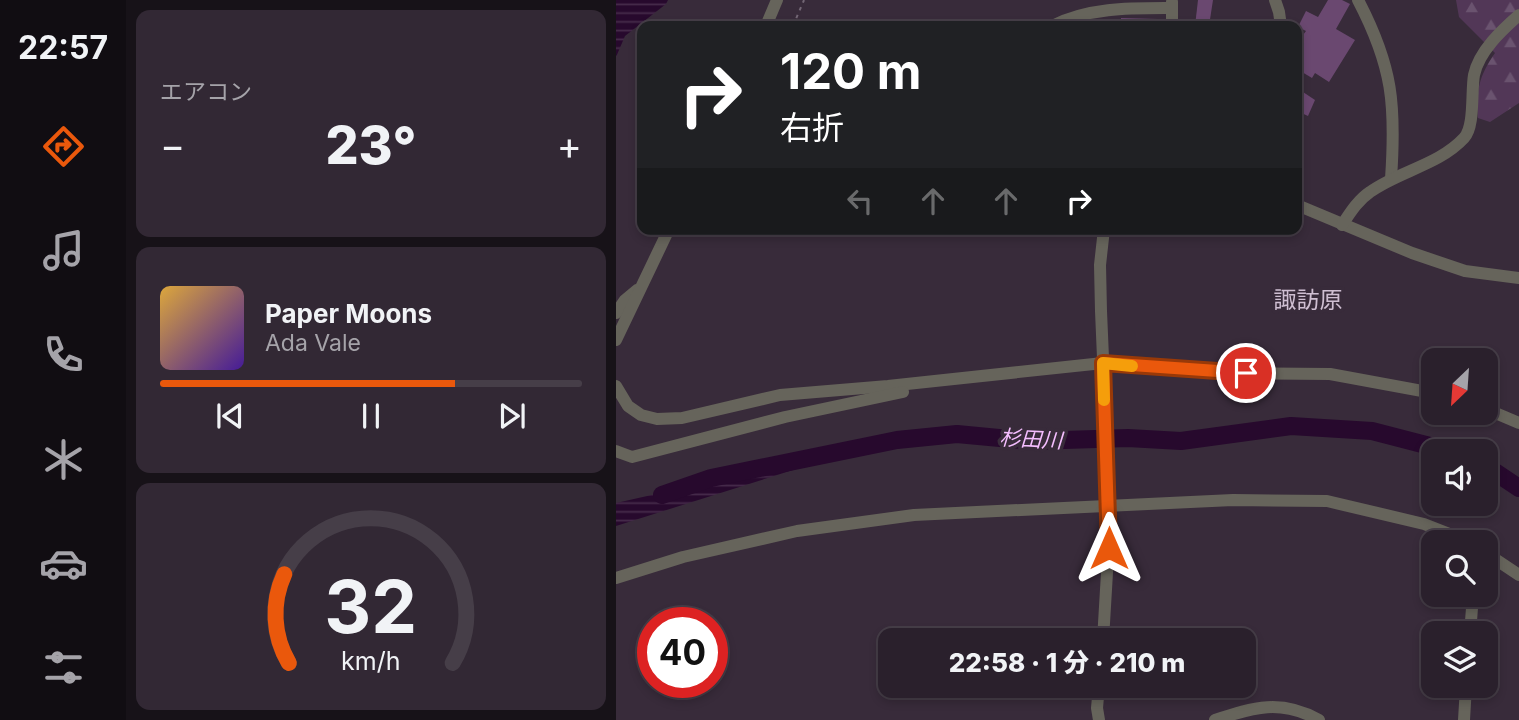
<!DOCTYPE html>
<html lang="ja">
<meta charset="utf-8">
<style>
body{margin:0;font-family:Inter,"Noto Sans JP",sans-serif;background:#322834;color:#f1f3f6;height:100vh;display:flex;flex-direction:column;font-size:26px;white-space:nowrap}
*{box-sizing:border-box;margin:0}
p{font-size:23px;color:#a5a3a9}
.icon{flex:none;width:38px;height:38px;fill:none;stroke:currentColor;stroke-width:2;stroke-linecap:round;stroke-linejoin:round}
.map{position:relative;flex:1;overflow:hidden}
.side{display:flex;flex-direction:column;gap:10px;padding:10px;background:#171218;width:490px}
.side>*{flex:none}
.hud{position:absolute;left:21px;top:21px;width:665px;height:214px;border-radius:14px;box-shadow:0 4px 10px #0003,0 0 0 2px #463e48;background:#202124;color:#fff;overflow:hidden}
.needle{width:46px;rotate:205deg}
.controls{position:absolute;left:805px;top:348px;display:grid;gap:14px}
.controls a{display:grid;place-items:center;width:77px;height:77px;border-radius:14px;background:#2a202c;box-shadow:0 4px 10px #0003,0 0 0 2px #463e48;font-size:35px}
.speed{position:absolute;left:21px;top:607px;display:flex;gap:14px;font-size:35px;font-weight:700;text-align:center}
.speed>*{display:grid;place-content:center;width:91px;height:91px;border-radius:50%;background:#2a202c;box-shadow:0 4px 10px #0003,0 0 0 2px #463e48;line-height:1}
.speed .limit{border:10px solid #d22;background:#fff;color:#111}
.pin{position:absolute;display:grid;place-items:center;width:60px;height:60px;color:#fff;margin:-30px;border:4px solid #fff;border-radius:50%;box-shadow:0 2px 7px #0007}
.me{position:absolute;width:77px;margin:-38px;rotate:0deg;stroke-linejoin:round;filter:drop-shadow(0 0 5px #0008)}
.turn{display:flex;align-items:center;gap:24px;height:147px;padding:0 28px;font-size:32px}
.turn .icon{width:91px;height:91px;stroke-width:2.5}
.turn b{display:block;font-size:49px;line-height:60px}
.lanes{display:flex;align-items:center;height:66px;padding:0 28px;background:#0003;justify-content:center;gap:35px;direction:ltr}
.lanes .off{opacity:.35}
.big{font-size:52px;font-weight:800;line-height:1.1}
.side .widget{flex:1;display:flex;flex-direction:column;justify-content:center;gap:10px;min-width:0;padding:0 24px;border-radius:14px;background:#322834}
.side .dial{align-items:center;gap:0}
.dial svg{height:182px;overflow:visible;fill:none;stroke:#463e48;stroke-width:7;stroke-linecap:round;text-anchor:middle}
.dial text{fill:#f1f3f6;stroke:none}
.song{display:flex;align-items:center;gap:21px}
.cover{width:84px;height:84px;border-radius:10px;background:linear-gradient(135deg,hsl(40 70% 55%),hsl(260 70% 35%))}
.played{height:7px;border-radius:4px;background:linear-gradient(90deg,#ea580c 70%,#463e48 70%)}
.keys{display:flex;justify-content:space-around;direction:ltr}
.heat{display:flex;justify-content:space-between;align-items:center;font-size:38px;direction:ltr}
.trip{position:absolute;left:262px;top:628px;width:378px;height:70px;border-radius:14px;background:#2a202c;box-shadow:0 4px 10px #0003,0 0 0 2px #463e48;font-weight:800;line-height:70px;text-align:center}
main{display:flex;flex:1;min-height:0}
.tab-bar{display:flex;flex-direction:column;width:126px;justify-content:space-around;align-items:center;background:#110d12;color:#a5a3a9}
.tab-bar .icon{width:49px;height:49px}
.tab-bar .current{color:#ea580c}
.tab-bar b{font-size:32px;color:#f1f3f6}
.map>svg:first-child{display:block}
.forest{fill:url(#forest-firs)}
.water{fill:url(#water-rules)}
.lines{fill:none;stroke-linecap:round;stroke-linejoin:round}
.river{stroke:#27092d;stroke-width:18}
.building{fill:#6a4870}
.path{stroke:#736775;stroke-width:2;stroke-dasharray:3.5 5;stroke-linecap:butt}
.minor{stroke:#66645b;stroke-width:12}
.route-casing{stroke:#983908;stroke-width:18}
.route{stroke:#ea580c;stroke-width:12}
.slow{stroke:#f59e0b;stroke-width:12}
.labels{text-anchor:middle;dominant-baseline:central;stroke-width:7;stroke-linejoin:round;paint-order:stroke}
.water-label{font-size:21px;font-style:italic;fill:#f5beff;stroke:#382b3a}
.quarter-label{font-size:23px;fill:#cfbfd2;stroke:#382b3a}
</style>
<main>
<nav class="tab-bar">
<b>22:57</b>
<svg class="icon current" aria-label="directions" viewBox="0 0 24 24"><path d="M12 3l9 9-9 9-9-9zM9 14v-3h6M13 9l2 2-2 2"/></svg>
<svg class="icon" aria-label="music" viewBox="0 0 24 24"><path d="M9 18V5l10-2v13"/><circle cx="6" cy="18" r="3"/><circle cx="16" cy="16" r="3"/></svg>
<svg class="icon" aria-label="phone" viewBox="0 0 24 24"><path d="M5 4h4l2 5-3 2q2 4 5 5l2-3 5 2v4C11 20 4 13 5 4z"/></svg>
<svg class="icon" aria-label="climate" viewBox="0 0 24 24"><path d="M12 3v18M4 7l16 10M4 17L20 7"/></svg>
<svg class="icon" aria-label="car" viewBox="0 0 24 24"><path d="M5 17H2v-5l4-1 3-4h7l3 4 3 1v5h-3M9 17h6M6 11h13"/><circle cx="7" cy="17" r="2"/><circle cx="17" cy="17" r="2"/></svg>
<svg class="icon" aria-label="filters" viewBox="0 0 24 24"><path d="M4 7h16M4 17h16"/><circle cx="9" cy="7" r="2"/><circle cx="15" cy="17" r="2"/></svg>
</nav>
<section class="side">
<div class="widget"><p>エアコン</p>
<div class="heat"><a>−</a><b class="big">23°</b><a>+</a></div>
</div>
<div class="widget">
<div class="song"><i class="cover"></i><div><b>Paper Moons</b><p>Ada Vale</p></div></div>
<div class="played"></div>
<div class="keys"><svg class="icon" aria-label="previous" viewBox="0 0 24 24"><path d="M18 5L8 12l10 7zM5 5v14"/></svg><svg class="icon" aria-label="pause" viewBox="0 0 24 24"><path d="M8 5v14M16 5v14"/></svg><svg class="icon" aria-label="next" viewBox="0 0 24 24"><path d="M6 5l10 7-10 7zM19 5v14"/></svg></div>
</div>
<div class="widget dial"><svg viewBox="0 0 100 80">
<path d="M14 69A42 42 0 1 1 86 69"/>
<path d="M14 69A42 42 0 0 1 12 30" stroke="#ea580c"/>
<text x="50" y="56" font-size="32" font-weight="700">32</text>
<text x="50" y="72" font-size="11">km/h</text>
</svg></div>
</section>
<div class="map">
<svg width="903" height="720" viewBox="0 0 903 720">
<defs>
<pattern id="forest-firs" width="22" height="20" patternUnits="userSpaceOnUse" patternTransform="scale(1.75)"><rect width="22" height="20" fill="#523757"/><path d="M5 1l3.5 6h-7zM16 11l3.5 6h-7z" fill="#6a536f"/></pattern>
<pattern id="water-rules" width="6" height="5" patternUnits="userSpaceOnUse" patternTransform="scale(1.75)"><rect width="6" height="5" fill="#27092d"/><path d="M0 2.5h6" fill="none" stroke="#462c4b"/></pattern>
</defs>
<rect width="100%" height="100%" fill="#382b3a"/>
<!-- forest -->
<path class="forest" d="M840,0H903V103L874,122L862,118C860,90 863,76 879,53L843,17Z"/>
<!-- water -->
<g class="water">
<polygon points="0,0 52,0 50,4 9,36 0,57"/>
<polygon points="250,447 0,526 0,503"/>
</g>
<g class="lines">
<!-- river -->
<g class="river">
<polyline points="870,466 903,488"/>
<polyline points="46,495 95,478 281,440 341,434 416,441 512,438 565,441 675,426 756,431 837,452"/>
</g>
</g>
<!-- building -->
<g class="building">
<polygon points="582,0 597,0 593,26 579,26"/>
<polygon points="712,0 726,0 734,4 720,29 739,40 713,82 699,73 696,78 681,69 681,43 690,31 682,27 690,11 702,17"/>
<polygon points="505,18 542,19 542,26 505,26"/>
<polygon points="681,88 699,100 692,116 681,111"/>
</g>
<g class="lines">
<!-- path -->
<polyline class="path" points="177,26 188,0"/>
<!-- minor -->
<g class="minor">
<polyline points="659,0 663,12 665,26"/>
<path d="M742,0C777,67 780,105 775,179"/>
<polyline points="150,26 161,0"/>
<path d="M436,26C473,7 516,8 556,8"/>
<polyline points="556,26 556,2"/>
<polyline points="681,205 796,253 849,271 903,278"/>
<path d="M726,225C734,213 742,200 754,192C783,171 823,165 848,138C859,126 855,92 858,75C863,51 886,30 903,15"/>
<polyline points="0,313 9,300 21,290"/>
<polyline points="0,340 53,229"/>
<polyline points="0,386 12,406 25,415 41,419 66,418 164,395 272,386 487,363 602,373 714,374 817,393"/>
<polyline points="870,409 903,423"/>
<polyline points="0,451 16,457 169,417 287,392"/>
<polyline points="870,553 903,575"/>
<polyline points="0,578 67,557 181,531 298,515 617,500 711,501 808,524 854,542"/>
<polyline points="854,634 857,595"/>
<polyline points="487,640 494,522 485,311 484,265 488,229"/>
<polyline points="483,686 481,708 483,720"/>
<path d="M599,720C638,707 665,699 703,720"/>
<polyline points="848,720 850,686"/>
</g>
</g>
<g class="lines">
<!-- route casing -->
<g class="route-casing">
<polyline id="route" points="493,548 487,363 630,373"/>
</g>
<!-- route -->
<use href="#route" class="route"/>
<!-- slow -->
<polyline class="slow" points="488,400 487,363 516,366"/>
</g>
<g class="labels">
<!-- water labels -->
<g class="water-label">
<text transform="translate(415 439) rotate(3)">杉田川</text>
</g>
<!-- quarter labels -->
<g class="quarter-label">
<text x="692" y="300">諏訪原</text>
</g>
</g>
</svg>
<div class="controls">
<a><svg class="needle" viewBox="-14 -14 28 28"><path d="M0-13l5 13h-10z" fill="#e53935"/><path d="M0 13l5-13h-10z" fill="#a5a3a9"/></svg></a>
<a><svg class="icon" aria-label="sound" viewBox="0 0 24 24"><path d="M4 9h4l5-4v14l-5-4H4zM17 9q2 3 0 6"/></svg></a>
<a><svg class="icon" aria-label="search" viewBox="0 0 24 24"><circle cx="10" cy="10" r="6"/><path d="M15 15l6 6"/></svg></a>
<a><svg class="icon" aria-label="layers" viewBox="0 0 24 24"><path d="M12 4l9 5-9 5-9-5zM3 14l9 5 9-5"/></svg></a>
</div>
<div class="speed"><div class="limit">40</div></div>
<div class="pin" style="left:630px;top:373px;background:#d93025"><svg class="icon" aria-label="arrive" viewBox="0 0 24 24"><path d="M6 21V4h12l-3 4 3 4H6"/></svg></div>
<svg class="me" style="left:493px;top:548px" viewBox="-20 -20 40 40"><path d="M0-17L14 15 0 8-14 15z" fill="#ea580c" stroke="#fff" stroke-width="4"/></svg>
<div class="trip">22:58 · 1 分 · 210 m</div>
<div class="hud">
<div class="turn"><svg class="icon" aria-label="right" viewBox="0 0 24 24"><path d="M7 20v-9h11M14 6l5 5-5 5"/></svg><div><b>120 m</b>右折</div></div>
<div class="lanes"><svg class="icon off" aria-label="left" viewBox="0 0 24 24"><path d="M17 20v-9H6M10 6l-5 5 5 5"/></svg><svg class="icon off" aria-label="ahead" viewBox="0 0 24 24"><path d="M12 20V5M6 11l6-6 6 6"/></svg><svg class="icon off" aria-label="ahead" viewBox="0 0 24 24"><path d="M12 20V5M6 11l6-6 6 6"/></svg><svg class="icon" aria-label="right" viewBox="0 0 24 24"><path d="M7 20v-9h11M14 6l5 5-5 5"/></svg></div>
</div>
</div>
</main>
